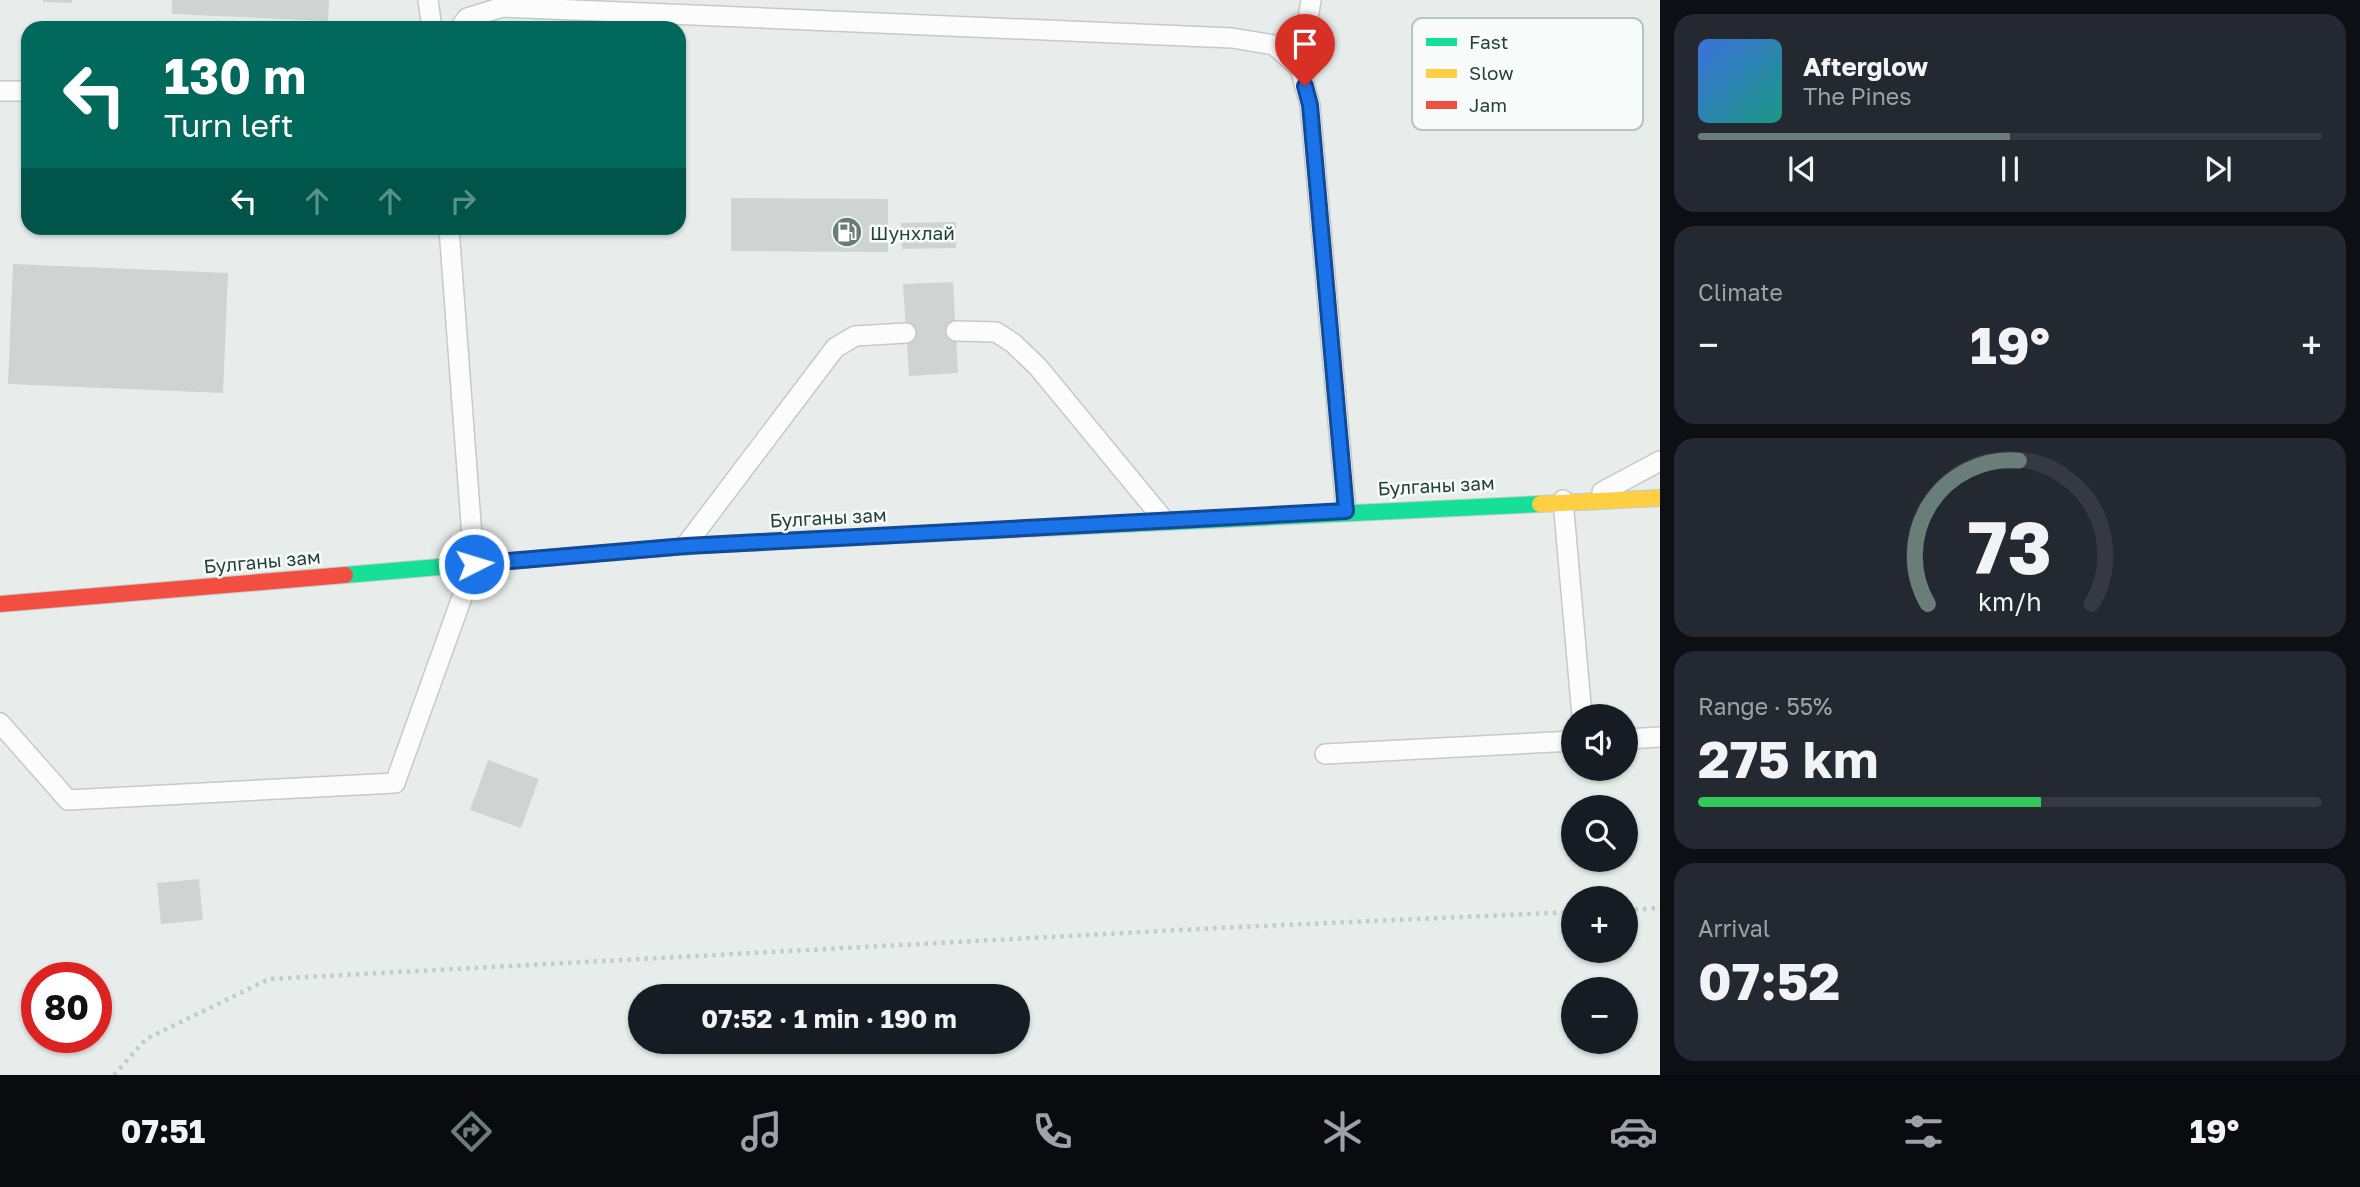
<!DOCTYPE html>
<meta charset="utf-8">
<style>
body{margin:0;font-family:"Golos Text",sans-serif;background:#242831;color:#f1f3f6;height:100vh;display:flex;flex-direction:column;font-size:26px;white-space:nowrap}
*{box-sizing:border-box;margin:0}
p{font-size:23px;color:#9ea1a6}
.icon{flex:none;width:38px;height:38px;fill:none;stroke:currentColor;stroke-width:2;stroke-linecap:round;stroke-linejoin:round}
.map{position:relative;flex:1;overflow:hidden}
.panel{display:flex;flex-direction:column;gap:14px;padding:14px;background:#0d0f14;width:700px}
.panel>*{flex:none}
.banner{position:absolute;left:21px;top:21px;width:665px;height:214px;border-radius:21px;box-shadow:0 2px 5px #0004;background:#00695c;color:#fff;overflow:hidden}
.controls{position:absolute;left:1561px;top:704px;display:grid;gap:14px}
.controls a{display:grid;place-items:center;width:77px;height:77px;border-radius:50%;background:#171b24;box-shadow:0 2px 5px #0004;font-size:35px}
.speed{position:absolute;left:21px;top:962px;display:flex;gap:14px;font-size:35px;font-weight:700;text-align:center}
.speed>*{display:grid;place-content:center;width:91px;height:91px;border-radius:50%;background:#171b24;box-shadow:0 2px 5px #0004;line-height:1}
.speed .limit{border:10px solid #d22;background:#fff;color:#111}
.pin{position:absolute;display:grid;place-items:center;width:60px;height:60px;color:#fff;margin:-72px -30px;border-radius:50% 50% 50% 0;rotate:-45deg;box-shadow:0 0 7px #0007}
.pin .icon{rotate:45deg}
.me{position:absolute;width:77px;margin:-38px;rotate:85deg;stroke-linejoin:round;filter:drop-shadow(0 0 5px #0008)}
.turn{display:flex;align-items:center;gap:24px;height:147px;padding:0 28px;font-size:32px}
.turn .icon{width:91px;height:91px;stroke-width:2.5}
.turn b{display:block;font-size:49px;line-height:60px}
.lanes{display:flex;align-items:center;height:66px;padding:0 28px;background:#0003;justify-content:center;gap:35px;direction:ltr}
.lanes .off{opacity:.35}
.big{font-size:52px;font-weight:700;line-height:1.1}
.panel .card{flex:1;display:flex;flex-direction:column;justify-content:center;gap:10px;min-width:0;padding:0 24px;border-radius:21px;background:#242831}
.panel .dial{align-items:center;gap:0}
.dial svg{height:182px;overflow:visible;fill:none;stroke:#363941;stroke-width:7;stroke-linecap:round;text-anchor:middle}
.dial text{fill:#f1f3f6;stroke:none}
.song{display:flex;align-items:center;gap:21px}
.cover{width:84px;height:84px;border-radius:10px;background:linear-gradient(135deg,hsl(220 70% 55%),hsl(170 70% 35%))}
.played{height:7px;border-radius:4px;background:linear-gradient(90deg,#697e78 50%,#363941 50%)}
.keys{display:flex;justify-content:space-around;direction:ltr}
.heat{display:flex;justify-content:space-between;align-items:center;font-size:38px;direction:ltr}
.charge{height:10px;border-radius:5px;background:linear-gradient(90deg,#34c759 55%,#363941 0)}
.trip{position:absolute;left:628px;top:984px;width:402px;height:70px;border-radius:35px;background:#171b24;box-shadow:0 2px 5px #0004;font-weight:700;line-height:70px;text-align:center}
.tabs{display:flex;height:112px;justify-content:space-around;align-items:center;background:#090b0e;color:#9ea1a6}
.tabs .icon{width:49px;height:49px}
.tabs .active{color:#697e78}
.tabs b{font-size:32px;color:#f1f3f6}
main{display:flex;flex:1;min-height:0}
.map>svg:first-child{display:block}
.building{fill:#cfd4d2}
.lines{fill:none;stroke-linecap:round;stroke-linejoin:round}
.lane-casing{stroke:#c5cac8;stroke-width:22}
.fast-casing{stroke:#c3ccc9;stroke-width:18}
.slow-casing{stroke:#c3ccc9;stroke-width:18}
.jam-casing{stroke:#c3ccc9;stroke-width:18}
.path{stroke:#c3ccca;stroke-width:4.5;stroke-dasharray:3.5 5;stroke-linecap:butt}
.lane{stroke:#fcfcfc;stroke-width:19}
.fast{stroke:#16e098;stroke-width:16}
.slow{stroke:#ffcf43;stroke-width:16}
.jam{stroke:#f24e42;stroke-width:16}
.route-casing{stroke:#114b97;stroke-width:18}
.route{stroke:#1a73e8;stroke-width:12}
.labels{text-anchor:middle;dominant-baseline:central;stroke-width:5;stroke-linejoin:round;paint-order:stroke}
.poi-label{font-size:19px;fill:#24423a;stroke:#f7fbf9;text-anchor:start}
.street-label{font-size:19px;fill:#24423a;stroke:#f7fbf9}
.key{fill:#f7fbf9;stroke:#b8c4c0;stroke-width:2}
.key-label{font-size:19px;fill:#24423a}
</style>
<main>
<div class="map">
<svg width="1660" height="1075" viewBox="0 0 1660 1075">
<rect width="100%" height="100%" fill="#e8edeb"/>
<!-- building -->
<g class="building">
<polygon points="43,0 72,0 72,3 43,2"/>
<polygon points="172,0 329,0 328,21 172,14"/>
<polygon points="731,198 888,199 888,252 731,251"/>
<polygon points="956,222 956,248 902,249 901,223"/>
<polygon points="13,264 228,273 223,393 8,384"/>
<polygon points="953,282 958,373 909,376 903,284"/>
<polygon points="488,760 539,779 521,828 470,810"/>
<polygon points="199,879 203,920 161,924 157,883"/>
</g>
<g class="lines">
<!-- lane casing -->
<g class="lane-casing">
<g id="lane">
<polyline points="428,0 432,28"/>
<polyline points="460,28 467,18 503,7 1232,38 1274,45 1300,68 1310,105 1346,511"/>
<polyline points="1300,68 1311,0"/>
<polyline points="0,91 28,91"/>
<polyline points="956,331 996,332 1013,343 1038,367 1164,520"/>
<polyline points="1602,492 1660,461"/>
<polyline points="1563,500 1582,716"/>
<polyline points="686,545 835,348 855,336 906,333"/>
<polyline points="0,723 68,800 395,783 474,564 449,228"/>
<polyline points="1626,739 1660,737"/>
<polyline points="1325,754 1573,741"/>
</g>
</g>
<!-- fast casing -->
<g class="fast-casing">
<g id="fast">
<polyline points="1043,528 1540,504"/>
<polyline points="345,575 686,546 778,541"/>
</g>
</g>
<!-- slow casing -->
<g class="slow-casing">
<polyline id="slow" points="1540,504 1660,498"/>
</g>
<!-- jam casing -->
<g class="jam-casing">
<g id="jam">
<polyline points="778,541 1043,528"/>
<polyline points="0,604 345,575"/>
</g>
</g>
<!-- path -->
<g class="path">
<polyline points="1626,910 1660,908"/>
<polyline points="114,1075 146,1039 269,979 1217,928 1573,912"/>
</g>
<!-- lane -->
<use href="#lane" class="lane"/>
<!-- fast -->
<use href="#fast" class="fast"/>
<!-- slow -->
<use href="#slow" class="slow"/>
<!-- jam -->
<use href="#jam" class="jam"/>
</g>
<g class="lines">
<!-- route casing -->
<g class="route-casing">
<polyline id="route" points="474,564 686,546 1346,511 1310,105 1305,86"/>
</g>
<!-- route -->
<use href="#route" class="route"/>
</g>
<!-- icons -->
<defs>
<g id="fuel-disc" transform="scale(1.575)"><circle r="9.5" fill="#697e78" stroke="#f7fbf9"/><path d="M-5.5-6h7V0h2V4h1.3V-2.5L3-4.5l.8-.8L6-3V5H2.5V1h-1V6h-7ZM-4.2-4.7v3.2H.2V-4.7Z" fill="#fff"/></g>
</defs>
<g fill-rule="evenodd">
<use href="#fuel-disc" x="847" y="232"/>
</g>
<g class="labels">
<!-- poi labels -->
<g class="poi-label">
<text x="870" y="232">Шунхлай</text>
</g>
<!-- street labels -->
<g class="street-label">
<text transform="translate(1436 485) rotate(-3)">Булганы зам</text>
<text transform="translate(828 517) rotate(-3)">Булганы зам</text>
<text transform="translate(262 561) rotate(-5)">Булганы зам</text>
</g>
</g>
<!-- legend -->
<rect x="1412" y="18" width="231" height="112" rx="10" class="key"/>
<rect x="1426" y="38" width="31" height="8" fill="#16e098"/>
<rect x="1426" y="69" width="31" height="9" fill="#ffcf43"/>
<rect x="1426" y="101" width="31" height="8" fill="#f24e42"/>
<g class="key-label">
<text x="1469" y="49">Fast</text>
<text x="1469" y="80">Slow</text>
<text x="1469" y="112">Jam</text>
</g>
</svg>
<div class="controls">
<a><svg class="icon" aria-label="sound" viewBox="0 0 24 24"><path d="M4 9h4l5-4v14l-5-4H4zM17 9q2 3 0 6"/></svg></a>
<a><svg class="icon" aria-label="search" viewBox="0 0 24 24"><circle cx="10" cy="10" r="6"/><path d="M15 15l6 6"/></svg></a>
<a>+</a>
<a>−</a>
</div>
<div class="speed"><div class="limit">80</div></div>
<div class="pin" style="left:1305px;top:86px;background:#d93025"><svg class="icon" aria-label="arrive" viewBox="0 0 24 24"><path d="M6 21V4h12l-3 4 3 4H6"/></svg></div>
<svg class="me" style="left:474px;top:564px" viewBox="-20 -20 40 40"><circle r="17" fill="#1a73e8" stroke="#fff" stroke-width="3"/><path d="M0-11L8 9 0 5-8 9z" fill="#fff"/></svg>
<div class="trip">07:52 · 1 min · 190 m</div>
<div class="banner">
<div class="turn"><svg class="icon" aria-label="left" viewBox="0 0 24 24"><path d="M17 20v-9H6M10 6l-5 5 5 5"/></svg><div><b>130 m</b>Turn left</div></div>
<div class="lanes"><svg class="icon" aria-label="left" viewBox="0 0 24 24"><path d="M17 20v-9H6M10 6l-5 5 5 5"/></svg><svg class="icon off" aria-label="ahead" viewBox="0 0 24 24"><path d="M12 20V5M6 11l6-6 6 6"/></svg><svg class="icon off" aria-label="ahead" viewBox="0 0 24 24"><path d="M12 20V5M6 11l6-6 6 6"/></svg><svg class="icon off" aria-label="right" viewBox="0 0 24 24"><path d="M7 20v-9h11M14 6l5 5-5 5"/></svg></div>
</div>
</div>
<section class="panel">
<div class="card">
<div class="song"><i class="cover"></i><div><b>Afterglow</b><p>The Pines</p></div></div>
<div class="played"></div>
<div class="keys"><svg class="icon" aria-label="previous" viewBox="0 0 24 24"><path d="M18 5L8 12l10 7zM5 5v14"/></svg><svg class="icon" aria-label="pause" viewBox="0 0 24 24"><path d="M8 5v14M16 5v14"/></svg><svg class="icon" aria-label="next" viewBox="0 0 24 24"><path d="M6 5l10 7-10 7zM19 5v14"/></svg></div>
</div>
<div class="card"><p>Climate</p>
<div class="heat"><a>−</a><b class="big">19°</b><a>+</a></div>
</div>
<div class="card dial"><svg viewBox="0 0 100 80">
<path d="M14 69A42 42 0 1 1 86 69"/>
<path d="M14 69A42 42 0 0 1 54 6" stroke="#697e78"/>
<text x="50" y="56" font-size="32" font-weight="700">73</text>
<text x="50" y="72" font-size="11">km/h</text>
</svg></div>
<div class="card"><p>Range · 55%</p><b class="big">275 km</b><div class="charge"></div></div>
<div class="card"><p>Arrival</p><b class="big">07:52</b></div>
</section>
</main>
<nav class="tabs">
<b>07:51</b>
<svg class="icon active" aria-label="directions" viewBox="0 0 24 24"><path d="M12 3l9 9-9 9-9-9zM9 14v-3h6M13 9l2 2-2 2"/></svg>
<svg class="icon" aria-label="music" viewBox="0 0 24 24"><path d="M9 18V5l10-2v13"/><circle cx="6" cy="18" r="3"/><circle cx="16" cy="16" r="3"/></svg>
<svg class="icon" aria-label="phone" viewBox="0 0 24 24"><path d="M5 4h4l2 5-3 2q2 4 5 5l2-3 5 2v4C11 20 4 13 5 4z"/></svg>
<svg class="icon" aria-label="climate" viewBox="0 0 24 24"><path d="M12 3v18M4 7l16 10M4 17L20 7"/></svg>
<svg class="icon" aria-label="car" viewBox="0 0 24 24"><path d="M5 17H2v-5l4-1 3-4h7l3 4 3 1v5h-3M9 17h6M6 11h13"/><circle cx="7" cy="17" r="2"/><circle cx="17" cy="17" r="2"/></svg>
<svg class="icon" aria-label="filters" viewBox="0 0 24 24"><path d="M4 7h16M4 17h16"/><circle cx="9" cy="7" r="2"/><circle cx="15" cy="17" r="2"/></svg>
<b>19°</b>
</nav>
